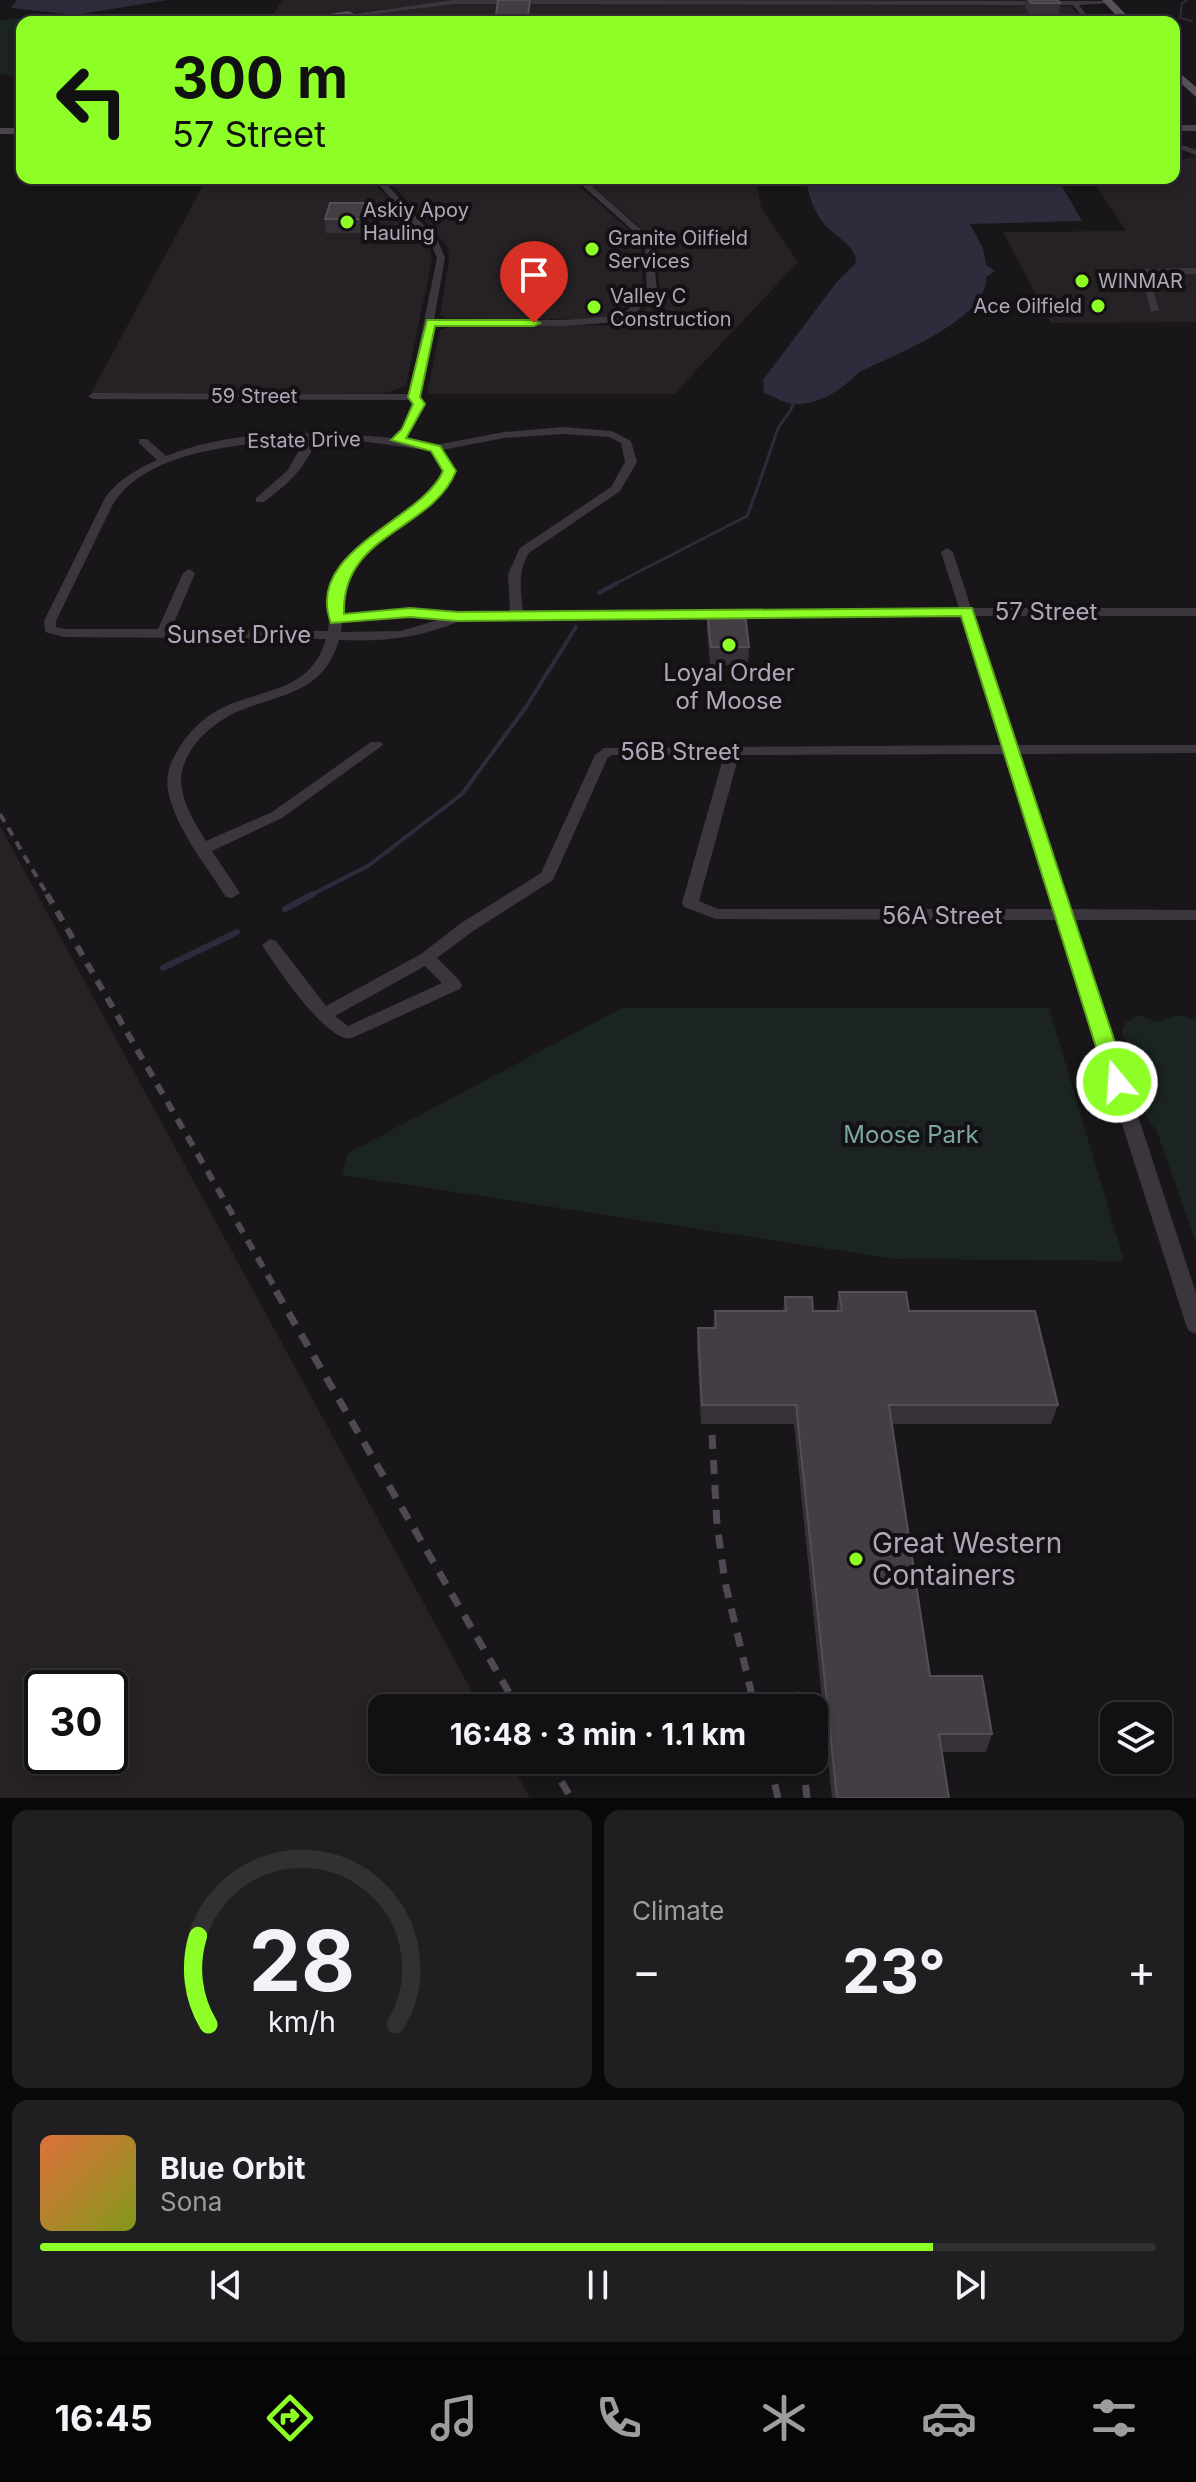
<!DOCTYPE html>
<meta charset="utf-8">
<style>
body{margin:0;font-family:Inter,sans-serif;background:#1f1e20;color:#f1f3f6;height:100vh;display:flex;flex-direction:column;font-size:30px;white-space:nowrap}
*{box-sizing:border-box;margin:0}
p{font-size:26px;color:#9c9d9f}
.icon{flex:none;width:44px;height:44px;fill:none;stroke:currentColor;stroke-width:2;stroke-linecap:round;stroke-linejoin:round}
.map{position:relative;height:1798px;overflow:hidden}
.panel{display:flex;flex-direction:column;gap:12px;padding:12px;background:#0a090a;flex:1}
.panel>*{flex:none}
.hud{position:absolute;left:16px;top:16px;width:1164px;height:168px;border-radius:16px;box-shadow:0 4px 12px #0003,0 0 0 2px #313032;background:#8dff27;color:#111;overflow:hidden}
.tools{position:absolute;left:1100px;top:1702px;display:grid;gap:16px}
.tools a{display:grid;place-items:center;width:72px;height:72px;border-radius:16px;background:#121012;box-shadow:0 4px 12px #0003,0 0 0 2px #313032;font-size:40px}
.speed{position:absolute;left:24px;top:1670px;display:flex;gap:16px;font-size:40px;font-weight:700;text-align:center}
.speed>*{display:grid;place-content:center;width:104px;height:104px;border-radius:50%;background:#121012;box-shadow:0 4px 12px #0003,0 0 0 2px #313032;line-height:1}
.speed .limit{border:4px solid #111;border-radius:12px;background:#fff;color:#111}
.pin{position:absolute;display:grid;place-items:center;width:68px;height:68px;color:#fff;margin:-82px -34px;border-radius:50% 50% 50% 0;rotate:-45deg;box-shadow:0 0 8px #0007}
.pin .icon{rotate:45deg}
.me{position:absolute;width:88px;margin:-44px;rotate:342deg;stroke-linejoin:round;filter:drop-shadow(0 0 6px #0008)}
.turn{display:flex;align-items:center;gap:28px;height:168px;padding:0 24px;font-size:36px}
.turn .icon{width:104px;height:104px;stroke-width:2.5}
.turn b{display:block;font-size:56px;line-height:68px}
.big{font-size:60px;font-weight:700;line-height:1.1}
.panel .tile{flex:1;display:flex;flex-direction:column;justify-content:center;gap:12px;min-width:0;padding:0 28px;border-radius:16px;background:#1f1e20}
.panel .dial{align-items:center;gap:0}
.dial svg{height:208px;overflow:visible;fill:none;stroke:#313032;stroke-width:7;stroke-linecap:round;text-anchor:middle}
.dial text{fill:#f1f3f6;stroke:none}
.song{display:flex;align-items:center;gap:24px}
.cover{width:96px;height:96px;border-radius:12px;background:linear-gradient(135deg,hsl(20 70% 55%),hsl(70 70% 35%))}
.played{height:8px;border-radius:4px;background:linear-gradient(90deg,#8dff27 80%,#313032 80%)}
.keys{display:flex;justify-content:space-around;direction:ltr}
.heat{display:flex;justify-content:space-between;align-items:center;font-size:44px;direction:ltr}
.panel .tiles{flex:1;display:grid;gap:12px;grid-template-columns:1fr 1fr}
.tile:last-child{grid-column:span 2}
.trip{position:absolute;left:368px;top:1694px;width:460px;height:80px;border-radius:16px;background:#121012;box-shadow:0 4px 12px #0003,0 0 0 2px #313032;font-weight:700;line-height:80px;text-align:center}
.tab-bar{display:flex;height:128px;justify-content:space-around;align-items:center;background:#070607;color:#9c9d9f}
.tab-bar .icon{width:56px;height:56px}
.tab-bar .current{color:#8dff27}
.tab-bar b{font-size:36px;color:#f1f3f6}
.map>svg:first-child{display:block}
.built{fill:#252125;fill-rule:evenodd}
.green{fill:#1b2323}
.water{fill:#302a3d}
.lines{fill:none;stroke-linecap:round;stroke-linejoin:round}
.stream-far3{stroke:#302a3d;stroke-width:2}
.stream-far2{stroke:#302a3d;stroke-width:3}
.stream-far1{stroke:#302a3d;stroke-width:4}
.stream{stroke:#302a3d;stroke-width:6}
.minor{fill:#3b363d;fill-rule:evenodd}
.secondary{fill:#4a444e;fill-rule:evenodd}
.primary{fill:#59525d;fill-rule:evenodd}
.rail-far2{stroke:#4f4953;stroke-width:4;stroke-dasharray:9 7;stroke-linecap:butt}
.rail-far1{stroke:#4f4953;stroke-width:6;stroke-dasharray:11 9;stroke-linecap:butt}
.rail{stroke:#4f4953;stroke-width:7;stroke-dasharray:14 11;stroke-linecap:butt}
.wall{fill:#353136}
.shaded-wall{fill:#242124}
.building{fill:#433d44;stroke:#544e56;stroke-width:2}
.route{fill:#8dff27;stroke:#5ca619;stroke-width:2}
.poi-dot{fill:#8dff27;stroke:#131113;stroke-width:3}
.labels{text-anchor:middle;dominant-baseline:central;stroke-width:8;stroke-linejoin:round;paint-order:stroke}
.far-poi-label{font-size:20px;fill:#b1a6b9;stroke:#131113;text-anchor:start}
.far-street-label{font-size:20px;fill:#b1a6b9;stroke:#131113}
.street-label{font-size:24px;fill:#b1a6b9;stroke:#131113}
.poi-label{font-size:24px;fill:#b1a6b9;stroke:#131113}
.park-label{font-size:24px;fill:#7ba6a3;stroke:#131113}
.near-poi-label{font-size:28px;fill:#b1a6b9;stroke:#131113;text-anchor:start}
</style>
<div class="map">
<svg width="1196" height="1798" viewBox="0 0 1196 1798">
<rect width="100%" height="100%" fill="#181618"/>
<!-- built -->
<g class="built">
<polygon points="282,0 1063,0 460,1 269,22"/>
<polygon points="454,4 1056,5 1071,7 1085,22 309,22"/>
<polygon points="1196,157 1196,322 1051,323 1003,232 1126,231 1091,178 1174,178 1174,160"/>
<polygon points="207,178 370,178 430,247 432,259 406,386 385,393 91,393"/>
<polygon points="386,178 570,178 635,235 641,247 643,290 620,312 593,320 445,318 440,315 449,259 448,247"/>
<polygon points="584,178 756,178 761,207 798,262 674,394 427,394 440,330 453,326 613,325 632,318 655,300 660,291 653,239"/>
<path d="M0,826L481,1708H382V1760H509L530,1798H0ZM42,1688H110V1756H42Z"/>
</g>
<!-- green -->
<g class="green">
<polygon points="13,18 74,22 22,22 22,80 0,73 0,21"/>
<polygon points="622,1008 1049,1008 1124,1261 896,1259 342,1175 348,1153"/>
<path d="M1139,1015L1156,1022L1179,1015L1196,1020V1243L1156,1129C1145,1119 1144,1110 1147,1095L1137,1086L1141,1073L1121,1032L1126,1022Z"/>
</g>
<!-- water -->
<g class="water">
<polygon points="17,0 167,0 75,15 11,8"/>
<path d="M817,178H1050L1059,181L1082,221L970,224L983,248L986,265L995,271L986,277C989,319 892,356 859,372C843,389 819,405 795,404C785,404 773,396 764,393L763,380L836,283L856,263C856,245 835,237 825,225C815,213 809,198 807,183Z"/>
</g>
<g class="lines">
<!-- stream-far3 -->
<polyline class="stream-far3" points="1187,0 1182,3 1180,18 1192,21"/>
<!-- stream-far2 -->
<path class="stream-far2" d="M613,585L747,516C758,488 767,460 777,431C780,422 789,416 793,405"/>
<!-- stream-far1 -->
<g class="stream-far1">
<polyline points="599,593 617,583"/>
<polyline points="309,896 368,866 462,794 526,707 576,627"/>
</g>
<!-- stream -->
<g class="stream">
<polyline points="285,909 313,894"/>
<polyline points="163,968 237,932"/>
</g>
<!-- minor -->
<g class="minor">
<polygon points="454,0 1110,1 1113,3 1079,5 1092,22 1086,22 1073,5 454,4 313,22 295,22"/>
<polygon points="1174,142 1196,150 1196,155 1174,147"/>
<path d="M373,178H381L438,241L445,258L434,320H566L614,316L628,310L647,292L645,246L639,236L574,178H583L647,235L653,246L657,293L634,314L616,322L566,326H433L419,397L424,404L412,430L404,439L436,445L504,432L563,427L612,431L631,441L637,462L620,491L529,553C517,572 521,592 523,612L959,608L941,552L947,548L953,552L971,608H1196V616H974L1016,745H1196V753L1019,754L1070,909L1196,910V920H1074L1196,1293V1334L1189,1331L1186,1325L1057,920L716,919L684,907L682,903L724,755H612L608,757L553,880L473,931L437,958L460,981L462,985L460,989L352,1038C328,1045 275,965 262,945L270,939L276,941L326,1006L421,954L461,923L541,873L595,755L604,748L1002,745L961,616L460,621C420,638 383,642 339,640C324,693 283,693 239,711C213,722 183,748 181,779C181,801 195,823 206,841L272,812L371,742H381L383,745L282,818L212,851L240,893L232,898L226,897C206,865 178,832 169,795C165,780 168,767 176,753C187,733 203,717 224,707C266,688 311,691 326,639L64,637L45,632L44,621L106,496C119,479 139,468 157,460L139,443V439H147L166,456C236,428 320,431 393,438L402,429L414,404L411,400L93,399L88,396L93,393L409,394L437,258L431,244ZM563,434L609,437L621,443L625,462L611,487L520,548L508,574L510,612L458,613L410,609L342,615C349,528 418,537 455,471L442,450L504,438ZM305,440L287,471L256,498V502H264C287,485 306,468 316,440L361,441L432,451L443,471C419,514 364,526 340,570C330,589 330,610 328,631L171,630L195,573L189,569L183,573L158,629H65L56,627V621L111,508C142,449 247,443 305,440ZM410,617L441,619L401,631L341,632L342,622ZM1005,754L1054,909H718L699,901L739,755ZM425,966L442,983L348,1026L335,1016Z"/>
<polygon points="1196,268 1196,274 1148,274 1159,310 1151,312 1140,269"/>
</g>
<!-- secondary -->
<g class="secondary">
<rect x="1174" y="125" width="22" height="6"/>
<rect x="0" y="128" width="22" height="6"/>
</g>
<!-- primary -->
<g class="primary">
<polygon points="1102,0 1112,0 1133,22 1122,22"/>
<polygon points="1174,68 1196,87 1196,97 1174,77"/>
</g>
<!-- rail-far2 -->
<polyline class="rail-far2" points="0,814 48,896"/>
<!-- rail-far1 -->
<polyline class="rail-far1" points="47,894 278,1293"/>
<!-- rail -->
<g class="rail">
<polyline points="276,1291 518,1708"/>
<polyline points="712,1435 717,1524 725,1582 755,1708"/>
<polyline points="796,1692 798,1708"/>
<polyline points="549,1760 571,1798"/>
<polyline points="769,1760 778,1798"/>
<polyline points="803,1760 807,1798"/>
</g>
</g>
<!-- wall -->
<g class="wall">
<polygon points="1026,0 1058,0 1060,3 1059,14 1030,14 1025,8"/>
<polygon points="531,8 529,22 496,22 496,15"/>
<polygon points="324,16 368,22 324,22"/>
<polygon points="366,217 361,233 326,233 325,219"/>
<polygon points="707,613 749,647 748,665 710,665 707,631"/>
<polygon points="839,1292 909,1311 1058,1405 1051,1424 892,1424 930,1676 992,1734 986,1752 942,1752 949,1798 832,1798 794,1424 701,1424 697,1348 698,1328 713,1328 715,1311 783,1311 785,1297 813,1311 836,1311"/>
</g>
<!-- shaded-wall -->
<g class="shaded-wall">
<polygon points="530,0 531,8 529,22 528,22"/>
<polygon points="365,203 366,217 361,233 360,219"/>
</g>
<!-- building -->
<g class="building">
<polygon points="498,0 530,0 528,15 496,15"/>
<polygon points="1029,0 1058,0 1060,3 1031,3"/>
<polygon points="348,12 368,22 336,22 324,16"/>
<polygon points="330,203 365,203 360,219 325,219"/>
<polygon points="707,613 745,613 749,647 711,647"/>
<polygon points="839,1292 906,1292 909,1311 1035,1311 1058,1405 889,1405 930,1676 982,1676 992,1734 939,1734 949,1798 837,1798 796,1405 702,1405 698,1328 716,1328 715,1311 786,1311 785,1297 812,1297 813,1311 842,1311"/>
</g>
<!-- route -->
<path class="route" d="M427,320H534L540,323L534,326H435L420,397L425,404L406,438L440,446L456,471C432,531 341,533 344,614L410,608L458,612L972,608L1128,1082L1125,1087L1117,1089L1107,1082L961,616L458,621L410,617L331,623C303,550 423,520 443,471L431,451L391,440L402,429L413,404L408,397Z"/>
<!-- markers -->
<g class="poi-dot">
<circle cx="347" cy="222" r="8"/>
<circle cx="592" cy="249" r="8"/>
<circle cx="1082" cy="281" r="8"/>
<circle cx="1098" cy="306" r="8"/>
<circle cx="594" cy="307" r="8"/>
<circle cx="729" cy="645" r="8"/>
<circle cx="856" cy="1559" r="8"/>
</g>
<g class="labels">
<!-- far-poi labels -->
<g class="far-poi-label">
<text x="363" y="210">Askiy Apoy<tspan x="363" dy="23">Hauling</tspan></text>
<text x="608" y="238">Granite Oilfield<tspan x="608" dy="23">Services</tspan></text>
<text x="1098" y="281">WINMAR</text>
<text x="610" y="296">Valley C<tspan x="610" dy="23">Construction</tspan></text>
<text x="1082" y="306" text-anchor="end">Ace Oilfield</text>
</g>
<!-- far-street labels -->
<g class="far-street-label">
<text x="254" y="396">59 Street</text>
<text transform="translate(304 440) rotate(-1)">Estate Drive</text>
</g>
<!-- street labels -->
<g class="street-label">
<text x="1046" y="611">57 Street</text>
<text x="239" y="634">Sunset Drive</text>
<text x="680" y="751">56B Street</text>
<text x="942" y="915">56A Street</text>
</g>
<!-- poi labels -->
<g class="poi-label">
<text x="729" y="672">Loyal Order<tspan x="729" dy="28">of Moose</tspan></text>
</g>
<!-- park labels -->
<g class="park-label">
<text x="911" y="1134">Moose Park</text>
</g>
<!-- near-poi labels -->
<g class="near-poi-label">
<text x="872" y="1543">Great Western<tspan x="872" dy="32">Containers</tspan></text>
</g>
</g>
</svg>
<div class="tools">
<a><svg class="icon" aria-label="layers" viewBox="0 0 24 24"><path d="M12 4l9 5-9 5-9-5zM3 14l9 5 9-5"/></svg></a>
</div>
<div class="speed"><div class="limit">30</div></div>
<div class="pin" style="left:534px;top:323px;background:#d93025"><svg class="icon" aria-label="arrive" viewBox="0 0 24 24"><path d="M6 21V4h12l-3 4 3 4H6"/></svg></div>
<svg class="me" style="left:1117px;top:1082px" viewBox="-20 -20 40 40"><circle r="17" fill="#8dff27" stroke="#fff" stroke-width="3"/><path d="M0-11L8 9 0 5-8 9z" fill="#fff"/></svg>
<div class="trip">16:48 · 3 min · 1.1 km</div>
<div class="hud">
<div class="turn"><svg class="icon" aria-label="left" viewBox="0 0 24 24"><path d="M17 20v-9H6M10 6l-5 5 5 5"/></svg><div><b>300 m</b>57 Street</div></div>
</div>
</div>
<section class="panel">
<div class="tiles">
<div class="tile dial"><svg viewBox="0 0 100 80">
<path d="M14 69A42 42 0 1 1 86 69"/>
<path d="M14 69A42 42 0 0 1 10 35" stroke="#8dff27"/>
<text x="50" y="56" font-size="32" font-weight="700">28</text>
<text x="50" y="72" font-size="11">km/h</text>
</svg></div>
<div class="tile"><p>Climate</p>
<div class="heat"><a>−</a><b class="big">23°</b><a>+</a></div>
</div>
<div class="tile">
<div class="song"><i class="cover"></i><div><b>Blue Orbit</b><p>Sona</p></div></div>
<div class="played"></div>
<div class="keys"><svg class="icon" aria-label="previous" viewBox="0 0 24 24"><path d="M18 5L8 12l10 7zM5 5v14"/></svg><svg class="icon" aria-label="pause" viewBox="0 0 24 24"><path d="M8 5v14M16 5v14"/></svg><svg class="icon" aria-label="next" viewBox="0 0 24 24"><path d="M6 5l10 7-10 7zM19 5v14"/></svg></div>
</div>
</div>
</section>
<nav class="tab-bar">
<b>16:45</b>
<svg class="icon current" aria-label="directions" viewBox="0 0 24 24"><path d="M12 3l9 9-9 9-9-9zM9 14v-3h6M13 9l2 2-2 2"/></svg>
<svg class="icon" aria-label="music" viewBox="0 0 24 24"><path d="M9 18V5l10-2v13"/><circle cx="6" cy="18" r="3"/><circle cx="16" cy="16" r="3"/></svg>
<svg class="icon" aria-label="phone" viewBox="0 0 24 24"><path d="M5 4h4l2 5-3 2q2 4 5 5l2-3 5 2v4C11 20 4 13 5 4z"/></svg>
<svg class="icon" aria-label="climate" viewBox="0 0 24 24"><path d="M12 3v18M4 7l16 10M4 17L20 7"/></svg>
<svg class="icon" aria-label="car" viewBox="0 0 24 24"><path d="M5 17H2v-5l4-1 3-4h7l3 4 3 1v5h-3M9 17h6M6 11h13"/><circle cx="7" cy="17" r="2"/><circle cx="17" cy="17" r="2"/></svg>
<svg class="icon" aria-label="filters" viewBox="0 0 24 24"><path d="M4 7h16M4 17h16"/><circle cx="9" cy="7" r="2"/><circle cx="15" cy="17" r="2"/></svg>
</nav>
